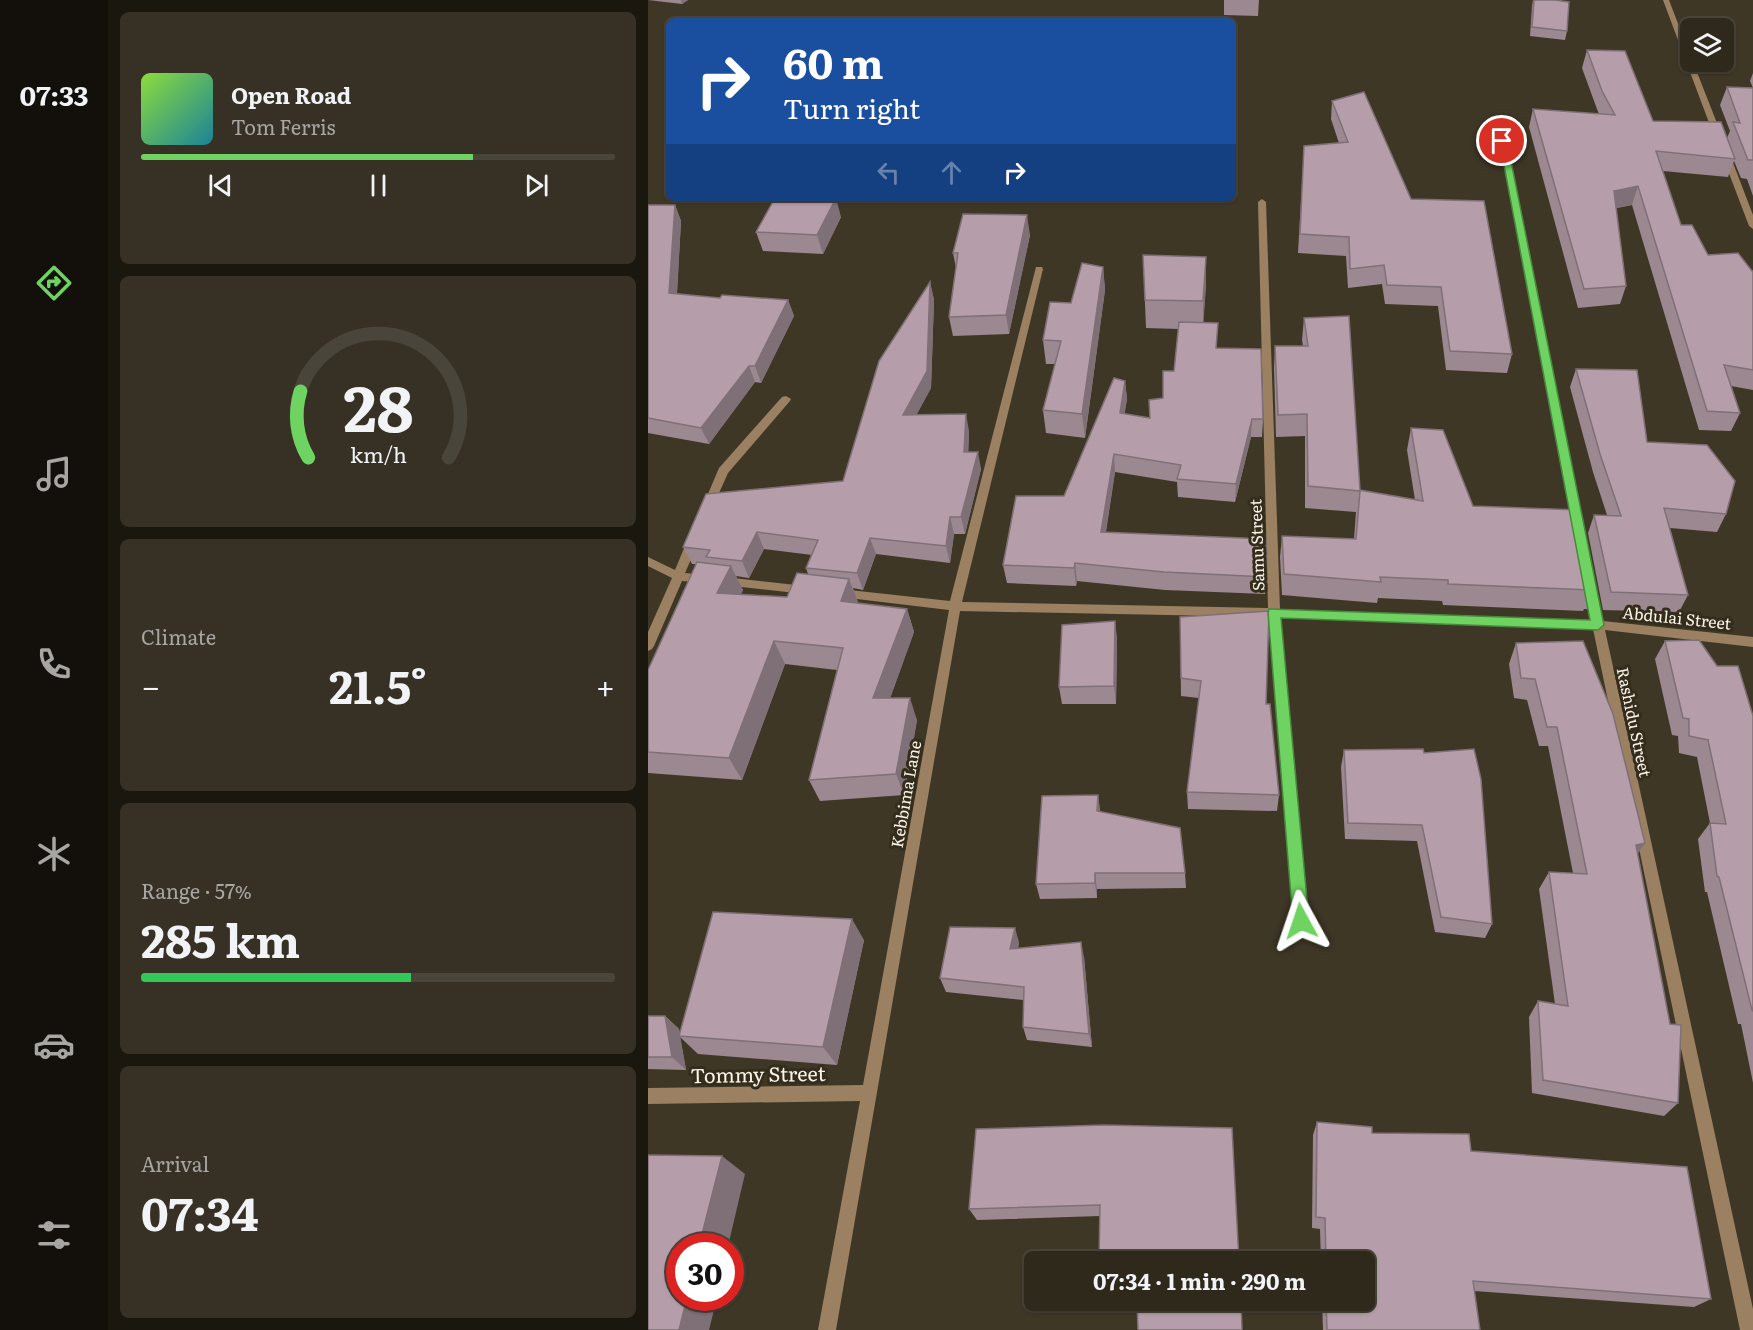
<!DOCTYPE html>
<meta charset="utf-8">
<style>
body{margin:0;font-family:Literata,serif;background:#373125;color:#f1f3f6;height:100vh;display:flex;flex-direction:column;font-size:22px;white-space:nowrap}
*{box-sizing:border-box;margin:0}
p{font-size:20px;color:#a7a6a3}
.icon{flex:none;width:33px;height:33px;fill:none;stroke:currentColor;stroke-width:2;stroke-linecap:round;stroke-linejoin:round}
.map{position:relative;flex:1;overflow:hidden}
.drawer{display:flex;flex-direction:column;gap:12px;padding:12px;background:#1a170f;width:540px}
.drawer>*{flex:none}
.guide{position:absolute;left:18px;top:18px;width:570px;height:183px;border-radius:9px;box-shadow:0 2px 4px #0004,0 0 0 2px #4a453b;background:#1a4fa0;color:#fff;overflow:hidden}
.controls{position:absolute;left:1032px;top:18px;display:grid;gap:12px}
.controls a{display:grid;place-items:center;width:54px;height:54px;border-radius:9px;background:#2f291c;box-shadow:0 2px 4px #0004,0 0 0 2px #4a453b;font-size:30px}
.speed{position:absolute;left:18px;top:1233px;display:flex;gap:12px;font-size:30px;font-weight:700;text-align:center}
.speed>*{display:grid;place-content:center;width:78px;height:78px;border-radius:50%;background:#2f291c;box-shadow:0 2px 4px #0004,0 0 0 2px #4a453b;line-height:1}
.speed .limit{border:9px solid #d22;background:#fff;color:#111}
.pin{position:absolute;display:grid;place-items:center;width:51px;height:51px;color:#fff;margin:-26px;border:3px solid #fff;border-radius:50%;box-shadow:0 2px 6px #0007}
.me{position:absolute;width:66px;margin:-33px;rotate:355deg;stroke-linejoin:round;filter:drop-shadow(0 0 4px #0008)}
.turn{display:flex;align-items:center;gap:21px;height:126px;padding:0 18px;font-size:27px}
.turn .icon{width:78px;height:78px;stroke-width:2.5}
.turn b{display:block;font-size:42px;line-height:51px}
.lanes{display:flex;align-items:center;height:57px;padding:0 18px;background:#0003;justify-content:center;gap:30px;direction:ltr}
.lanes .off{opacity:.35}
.big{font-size:45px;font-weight:700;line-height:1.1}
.drawer .tile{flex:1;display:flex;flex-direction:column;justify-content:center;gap:9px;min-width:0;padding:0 21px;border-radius:9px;background:#373125}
.drawer .dial{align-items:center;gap:0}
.dial svg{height:156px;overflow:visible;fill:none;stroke:#4a453b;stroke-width:7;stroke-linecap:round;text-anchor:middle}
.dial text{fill:#f1f3f6;stroke:none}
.song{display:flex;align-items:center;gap:18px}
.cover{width:72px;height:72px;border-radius:9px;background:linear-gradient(135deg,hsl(90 70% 55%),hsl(190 70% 35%))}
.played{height:6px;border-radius:3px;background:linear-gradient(90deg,#6ed360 70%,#4a453b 70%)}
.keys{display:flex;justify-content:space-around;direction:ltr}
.heat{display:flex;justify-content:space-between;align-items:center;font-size:33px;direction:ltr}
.charge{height:9px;border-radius:4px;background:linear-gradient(90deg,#34c759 57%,#4a453b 0)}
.trip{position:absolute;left:376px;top:1251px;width:351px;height:60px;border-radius:9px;background:#2f291c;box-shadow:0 2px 4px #0004,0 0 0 2px #4a453b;font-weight:700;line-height:60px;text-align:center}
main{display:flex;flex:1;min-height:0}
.tab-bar{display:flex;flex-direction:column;width:108px;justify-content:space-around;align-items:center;background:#13100b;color:#a7a6a3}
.tab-bar .icon{width:42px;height:42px}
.tab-bar .active{color:#6ed360}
.tab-bar b{font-size:27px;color:#f1f3f6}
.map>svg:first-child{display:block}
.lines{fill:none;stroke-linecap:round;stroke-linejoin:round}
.street{fill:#9b8062;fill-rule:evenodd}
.wall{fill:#9c8891;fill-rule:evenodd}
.shaded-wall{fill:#7f6f76}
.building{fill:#b59ea9;stroke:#7f6f76;stroke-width:1.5}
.route{fill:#6ed360;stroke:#48893e;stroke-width:1.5}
.labels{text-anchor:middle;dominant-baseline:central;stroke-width:6;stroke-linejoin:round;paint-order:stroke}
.street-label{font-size:16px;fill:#faf4ea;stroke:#352d1c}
.near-street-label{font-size:20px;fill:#faf4ea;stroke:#352d1c}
</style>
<main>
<nav class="tab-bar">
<b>07:33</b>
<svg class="icon active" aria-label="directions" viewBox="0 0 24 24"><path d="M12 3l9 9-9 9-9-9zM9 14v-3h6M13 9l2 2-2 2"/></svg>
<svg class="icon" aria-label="music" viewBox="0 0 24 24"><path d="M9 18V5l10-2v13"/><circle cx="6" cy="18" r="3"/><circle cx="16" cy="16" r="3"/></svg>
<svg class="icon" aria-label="phone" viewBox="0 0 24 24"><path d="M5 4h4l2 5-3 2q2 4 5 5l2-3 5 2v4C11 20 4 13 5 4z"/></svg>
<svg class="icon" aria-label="climate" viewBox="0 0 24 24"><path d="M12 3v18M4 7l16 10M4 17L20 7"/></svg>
<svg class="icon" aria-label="car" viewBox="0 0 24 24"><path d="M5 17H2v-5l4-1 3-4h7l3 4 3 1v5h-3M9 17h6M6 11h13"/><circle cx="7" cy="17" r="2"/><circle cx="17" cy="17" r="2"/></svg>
<svg class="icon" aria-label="filters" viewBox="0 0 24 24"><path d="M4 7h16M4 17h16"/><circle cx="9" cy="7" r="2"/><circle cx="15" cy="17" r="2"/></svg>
</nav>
<section class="drawer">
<div class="tile">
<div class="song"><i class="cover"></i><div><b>Open Road</b><p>Tom Ferris</p></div></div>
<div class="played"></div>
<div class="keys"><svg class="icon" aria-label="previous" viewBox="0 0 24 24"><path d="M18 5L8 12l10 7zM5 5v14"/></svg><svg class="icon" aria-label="pause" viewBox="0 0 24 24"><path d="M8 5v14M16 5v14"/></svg><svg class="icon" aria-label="next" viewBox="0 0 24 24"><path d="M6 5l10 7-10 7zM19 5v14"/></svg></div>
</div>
<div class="tile dial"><svg viewBox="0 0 100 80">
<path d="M14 69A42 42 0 1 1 86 69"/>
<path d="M14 69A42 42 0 0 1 10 35" stroke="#6ed360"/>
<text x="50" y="56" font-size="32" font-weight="700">28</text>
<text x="50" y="72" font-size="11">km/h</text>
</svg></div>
<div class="tile"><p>Climate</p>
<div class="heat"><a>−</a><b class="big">21.5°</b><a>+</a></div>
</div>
<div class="tile"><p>Range · 57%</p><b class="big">285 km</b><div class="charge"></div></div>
<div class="tile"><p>Arrival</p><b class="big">07:34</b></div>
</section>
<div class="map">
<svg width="1105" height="1330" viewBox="0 0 1105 1330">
<rect width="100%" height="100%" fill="#3f3726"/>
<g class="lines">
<!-- street -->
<g class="street">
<polygon points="1015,0 1021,0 1042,55 1042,62 1045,62 1074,136 1073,138 1066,136"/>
<polygon points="847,116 854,118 935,526 930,530 925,526"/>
<polygon points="1075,153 1082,155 1105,215 1105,229 1101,226 1074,155"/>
<polygon points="614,199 618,202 632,609 944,620 935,581 941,577 947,581 955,621 1105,637 1105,647 957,630 1105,1309 1105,1330 1092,1330 945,629 632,618 660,921 658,926 653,928 648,926 646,921 621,617 312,611 188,1330 170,1330 212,1101 0,1104 0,1088 215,1085 301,610 192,597 186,593 192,589 302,601 388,267 394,267 395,269 314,602 620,608 610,202"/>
<polygon points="138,396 143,399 142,401 80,473 63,511 55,511 54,508 71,468 134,397"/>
<polygon points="45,537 51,541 37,573 58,575 64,579 58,583 34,581 6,646 4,649 0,651 0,632 24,578 0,566 0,557 27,570 39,541"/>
<polygon points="76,577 157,586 163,590 157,594 76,585 70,581"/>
</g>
</g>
<!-- wall -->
<g class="wall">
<polygon points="0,0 40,0 34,4"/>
<polygon points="576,0 611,0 610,16 576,15"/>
<polygon points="885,0 919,31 917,40 882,36 884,6"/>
<polygon points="939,50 1005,121 1079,138 1082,131 1072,105 1079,87 1105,88 1105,196 1099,179 1093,178 1086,161 1080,177 1015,171 1033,225 1060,255 1105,271 1105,390 1083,386 1092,413 1083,431 1051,430 984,205 968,208 978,286 972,304 930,308 881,127 885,109 951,114 949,109 934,68"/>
<polygon points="1105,73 1105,88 1102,81"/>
<polygon points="684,101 763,199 864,354 859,373 798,370 790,306 737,304 734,284 700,288 698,256 650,253 656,146 691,143 683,119"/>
<polygon points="0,205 27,205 33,221 29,294 72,298 140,300 146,316 113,383 107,382 61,444 0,433"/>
<polygon points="193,217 175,254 115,251 108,232"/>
<polygon points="382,235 361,334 305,336 301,317 308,268 305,253"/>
<polygon points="495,255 558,285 555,322 569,348 615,419 614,437 603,437 587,502 530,497 529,482 467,472 458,532 619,577 617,594 517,590 429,581 428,586 359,583 355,565 416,496 477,381 479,399 476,414 502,418 515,398 526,371 531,329 498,328"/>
<polygon points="455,267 457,290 437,438 398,433 395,410 407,364 398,364 395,340 423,303"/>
<path d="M282,282L286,300L283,388L268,415L321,431L320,452L333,469L317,534H306L302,563L228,554L215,590L205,588L210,603L259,609L266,632L242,698L269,720L256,795L172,801L161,780L189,670L137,664L94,780L0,773V670L48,564H44L35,547L195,481ZM116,549L164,555L158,568L160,574L139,597L93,594L95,590L88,576L101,578Z"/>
<polygon points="656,318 712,490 767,500 759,450 763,428 825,506 947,588 939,609 936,609 935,611 795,605 794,601 730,598 729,603 634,595 632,557 634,536 706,539 708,512 657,508 657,436 628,437 626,368 627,346 655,346 654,340"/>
<polygon points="928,369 999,442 1078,514 1069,532 1022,528 1040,595 1031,612 955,610 940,533 946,515 959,515 945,472 922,387"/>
<polygon points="532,617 618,704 631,795 629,811 540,809 539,792 551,698 533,696"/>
<polygon points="467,621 469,640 468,704 414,704 411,687"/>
<polygon points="1017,641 1069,666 1105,716 1105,1083 1093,1024 1090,1024 1059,892 1057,892 1050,839 1062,823 1049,757 1031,753 1030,736 1024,735 1007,659"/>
<polygon points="868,643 989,854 1030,1103 1016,1116 884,1093 881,1017 890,1001 907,1004 891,889 901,872 925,873 900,746 891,746 879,700 866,698 861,664"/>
<polygon points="696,750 776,753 844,924 837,938 787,932 769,841 697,839 693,767"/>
<polygon points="450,795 452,811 537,873 538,888 449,889 449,898 392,899 388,884"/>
<polygon points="216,940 189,1065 50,1054 32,1037 38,1070 0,1069 0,1016 17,1016 31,1029 32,1034"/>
<polygon points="371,942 370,949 436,957 444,1047 379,1040 375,1027 375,1000 298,992 292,978"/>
<polygon points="669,1122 724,1133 823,1151 1063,1299 1046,1307 826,1291 832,1330 675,1330 674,1300 717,1300 717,1262 673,1262 672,1229 664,1228 665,1135"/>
<polygon points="328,1129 591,1262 452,1216 329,1220 321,1209"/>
</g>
<!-- shaded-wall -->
<g class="shaded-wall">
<polygon points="33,0 40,0 34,4"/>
<polygon points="990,186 984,205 960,210 966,191"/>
<polygon points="188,198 193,217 175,254 169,235"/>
<polygon points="27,205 33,221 28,309 21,293"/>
<polygon points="379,215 382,235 361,334 358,315"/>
<polygon points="558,257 558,285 555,330 555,301"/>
<polygon points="455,267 457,290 437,438 434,414"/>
<polygon points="282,282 286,300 283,388 259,433 255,415"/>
<polygon points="140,300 146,316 113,383 107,366"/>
<polygon points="101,366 107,382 61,444 53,428"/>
<polygon points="477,381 479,399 474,431 472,413"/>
<polygon points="318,414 321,431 320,469 316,452"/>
<polygon points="604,419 603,437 587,502 588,484"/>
<polygon points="330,452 333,469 317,534 313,517"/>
<polygon points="466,454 467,472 455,549 453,532"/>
<polygon points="302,517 306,534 302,563 298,546"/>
<polygon points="109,532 116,549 101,578 94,561"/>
<polygon points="222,538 228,554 215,590 209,573"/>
<polygon points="427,563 429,581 428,586 426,568"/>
<polygon points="83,566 95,590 81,616 69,593"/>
<polygon points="201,579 210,602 202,625 193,601"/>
<polygon points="259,609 266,632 234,721 225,698"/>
<polygon points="467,621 469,640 468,704 466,686"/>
<polygon points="126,641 137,664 94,780 81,758"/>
<polygon points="262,698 269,720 256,795 248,774"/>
<polygon points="450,795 452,811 449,811"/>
<polygon points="997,843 985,861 988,845"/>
<polygon points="447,873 449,889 449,898 447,883"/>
<polygon points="204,919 216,940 189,1065 175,1047"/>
<polygon points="367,928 371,942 367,963 362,949"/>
<polygon points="433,942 436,957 444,1047 441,1034"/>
<polygon points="17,1016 31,1029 38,1070 24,1057"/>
<polygon points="74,1156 97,1174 80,1246 51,1246"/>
<polygon points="39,1298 69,1298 61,1330 31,1330"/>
</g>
<!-- building -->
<g class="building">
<polygon points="886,0 907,0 921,2 919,31 884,27"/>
<polygon points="408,18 449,21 407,21"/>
<polygon points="939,50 977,51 1005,121 1073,122 1087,159 1008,151 1033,225 1044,225 1060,255 1090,253 1104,271 1105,271 1105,370 1076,365 1092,413 1059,411 990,186 966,191 978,286 936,289 885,109 967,115 954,91"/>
<polygon points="1079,87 1105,88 1105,160 1100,160 1085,122 1092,123"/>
<polygon points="716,92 763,199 836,201 864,354 802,351 793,287 739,285 736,265 702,269 701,237 652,234 656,146 700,142 684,101"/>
<polygon points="127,198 188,198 169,235 108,232"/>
<polygon points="0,205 27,205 21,293 72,298 74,295 140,300 107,366 101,366 53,428 0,418"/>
<polygon points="315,214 379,215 358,315 301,317 310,253 305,253"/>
<polygon points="495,255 558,257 555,301 497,300"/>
<polygon points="434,263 455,267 434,414 395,410 413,341 395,340 402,302 423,303"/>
<polygon points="282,282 279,371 255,415 318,414 316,452 330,452 313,517 302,517 298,546 222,538 209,573 158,568 170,540 109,532 94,561 58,557 62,550 35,547 58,494 195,481 231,361"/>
<polygon points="701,316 712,490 775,501 763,428 795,430 825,506 932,510 947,588 943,588 944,590 800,584 800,580 732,577 733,582 636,574 634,536 708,539 712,491 660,486 659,414 630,415 627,346 660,346 656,318"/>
<polygon points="531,322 570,323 568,348 613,349 615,419 604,419 588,484 529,479 533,465 466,454 453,532 618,539 619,577 516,572 427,563 426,568 355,565 368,496 416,496 466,378 477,381 472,413 502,418 501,400 515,398 515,371 526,371"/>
<polygon points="928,369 989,370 999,442 1059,445 1087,481 1078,514 1016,508 1040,595 963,592 946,515 973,516 952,454"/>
<polygon points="49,562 83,566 69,593 139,597 149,573 201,579 193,601 259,609 225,698 262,698 248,774 161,780 195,648 126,641 81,758 0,752 0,670"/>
<polygon points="621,611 618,704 622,704 631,795 539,792 553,681 533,678 532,617"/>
<polygon points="467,621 466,686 411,687 414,625"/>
<polygon points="1051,640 1069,666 1090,666 1105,716 1105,1011 1104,1010 1071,877 1069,876 1062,823 1078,824 1060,740 1041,736 1041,719 1035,718 1017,641"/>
<polygon points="935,641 965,714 997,843 988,845 1022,1024 1033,1025 1030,1103 895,1080 890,1001 920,1006 901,872 939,874 909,727 899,727 887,679 873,678 868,643"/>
<polygon points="775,749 776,753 826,749 833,779 844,924 793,917 774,825 700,823 696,750"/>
<polygon points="450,795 449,811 532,828 537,873 447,873 447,883 388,884 394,796"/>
<polygon points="65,912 204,919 175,1047 31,1036"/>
<polygon points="302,927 367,928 362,949 433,942 441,1034 375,1027 376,987 292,978"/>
<polygon points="0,1016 17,1016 24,1057 0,1057"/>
<polygon points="669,1122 724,1127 724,1133 821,1134 823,1151 1039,1167 1063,1299 825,1281 832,1330 679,1330 678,1300 717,1300 717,1262 678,1262 677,1218 668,1217"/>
<polygon points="456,1125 584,1128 591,1262 451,1262 452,1205 321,1209 328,1129"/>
<polygon points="0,1155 74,1156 51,1246 32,1246 32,1298 39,1298 31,1330 0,1330"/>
<polygon points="489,1300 593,1300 594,1330 490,1330"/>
</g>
<!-- route -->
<polygon class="route" points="851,139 859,141 956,625 950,630 633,618 661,921 659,926 653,929 647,926 645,921 620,613 621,609 942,620"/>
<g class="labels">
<!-- street labels -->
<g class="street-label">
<text transform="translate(608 545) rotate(-92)">Samu Street</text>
<text transform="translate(1029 617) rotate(6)">Abdulai Street</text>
<text transform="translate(987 722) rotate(78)">Rashidu Street</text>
<text transform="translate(257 794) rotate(-80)">Kebbima Lane</text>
</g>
<!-- near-street labels -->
<g class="near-street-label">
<text transform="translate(110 1073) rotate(-1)">Tommy Street</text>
</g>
</g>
</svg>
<div class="controls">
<a><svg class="icon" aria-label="layers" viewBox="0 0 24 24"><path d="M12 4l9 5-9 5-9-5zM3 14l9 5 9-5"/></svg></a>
</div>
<div class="speed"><div class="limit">30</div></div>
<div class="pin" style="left:854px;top:141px;background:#d93025"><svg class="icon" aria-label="arrive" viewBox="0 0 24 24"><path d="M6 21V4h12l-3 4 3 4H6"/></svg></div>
<svg class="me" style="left:653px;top:921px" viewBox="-20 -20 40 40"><path d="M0-17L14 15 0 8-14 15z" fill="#6ed360" stroke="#fff" stroke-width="4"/></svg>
<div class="trip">07:34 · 1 min · 290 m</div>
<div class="guide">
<div class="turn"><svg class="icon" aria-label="right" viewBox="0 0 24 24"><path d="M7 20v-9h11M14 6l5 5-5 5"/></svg><div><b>60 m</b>Turn right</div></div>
<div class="lanes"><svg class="icon off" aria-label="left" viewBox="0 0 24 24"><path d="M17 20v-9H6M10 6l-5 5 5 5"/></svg><svg class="icon off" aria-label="ahead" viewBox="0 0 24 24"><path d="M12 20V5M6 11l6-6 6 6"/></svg><svg class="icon" aria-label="right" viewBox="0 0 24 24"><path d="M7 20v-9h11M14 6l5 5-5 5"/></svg></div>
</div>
</div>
</main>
